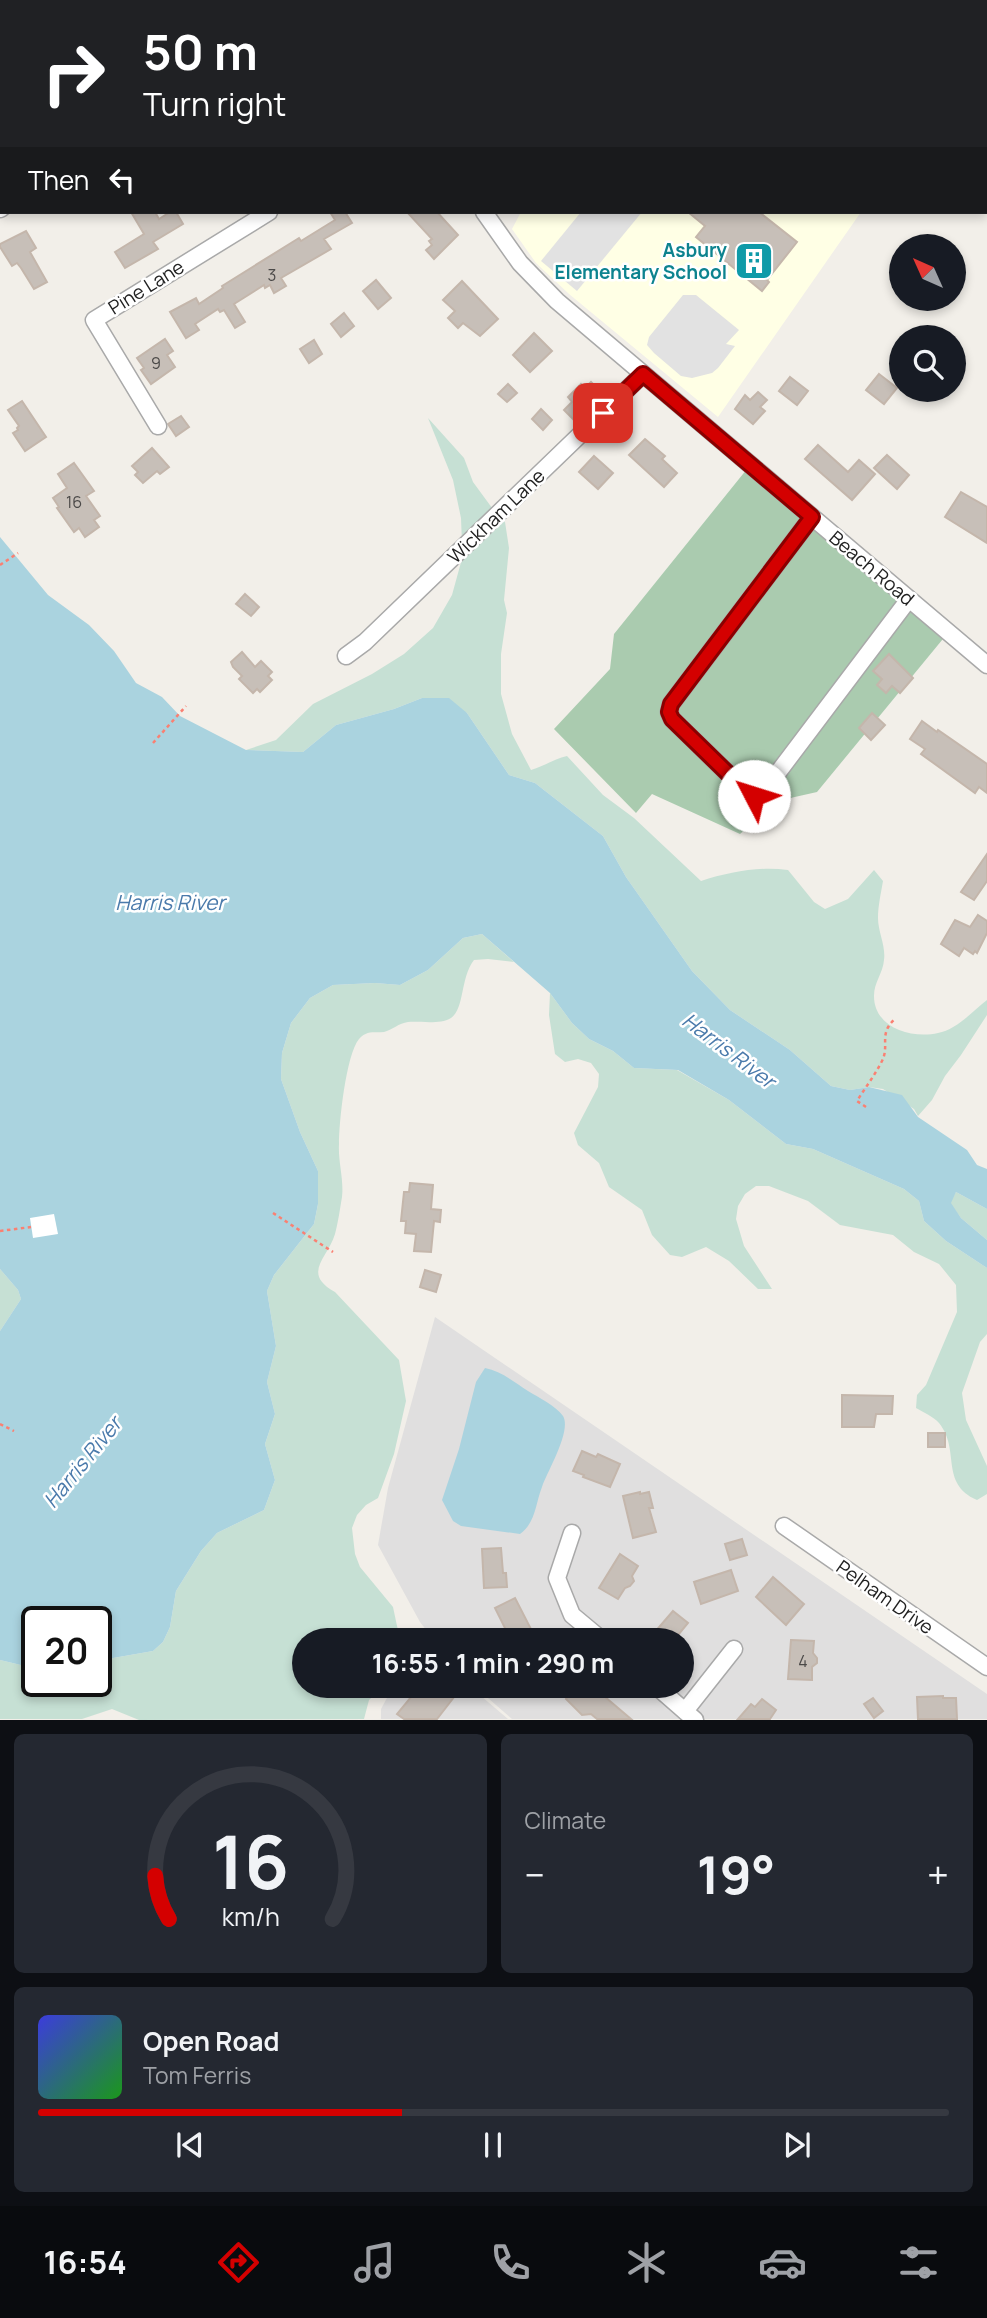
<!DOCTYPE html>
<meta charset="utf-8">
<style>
body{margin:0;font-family:Manrope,sans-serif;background:#242831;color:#f1f3f6;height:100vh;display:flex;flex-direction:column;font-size:26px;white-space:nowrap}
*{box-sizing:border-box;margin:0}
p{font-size:23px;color:#9ea1a6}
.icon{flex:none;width:38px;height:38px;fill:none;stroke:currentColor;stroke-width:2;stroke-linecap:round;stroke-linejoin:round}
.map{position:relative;height:1720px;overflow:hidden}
.side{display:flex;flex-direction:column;gap:14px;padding:14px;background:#0d0f14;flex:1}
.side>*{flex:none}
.top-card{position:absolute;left:0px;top:0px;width:987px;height:214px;box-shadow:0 4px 10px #0003;background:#202124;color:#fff;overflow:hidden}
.needle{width:46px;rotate:315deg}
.buttons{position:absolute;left:889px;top:234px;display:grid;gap:14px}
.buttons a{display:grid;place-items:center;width:77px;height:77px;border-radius:50%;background:#171b24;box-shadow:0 4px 10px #0003;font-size:35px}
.speed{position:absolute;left:21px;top:1606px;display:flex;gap:14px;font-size:35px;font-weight:700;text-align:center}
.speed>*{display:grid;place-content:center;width:91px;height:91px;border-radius:50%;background:#171b24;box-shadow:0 4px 10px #0003;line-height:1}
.speed .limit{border:4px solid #111;border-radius:10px;background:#fff;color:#111}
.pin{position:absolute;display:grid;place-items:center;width:60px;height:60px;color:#fff;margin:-30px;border-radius:14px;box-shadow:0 4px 10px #0006}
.me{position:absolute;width:77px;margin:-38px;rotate:310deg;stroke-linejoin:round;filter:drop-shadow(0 0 5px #0008)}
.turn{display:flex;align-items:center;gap:24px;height:147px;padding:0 28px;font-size:32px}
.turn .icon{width:91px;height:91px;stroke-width:2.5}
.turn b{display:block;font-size:49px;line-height:60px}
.then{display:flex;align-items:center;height:66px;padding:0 28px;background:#0003;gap:14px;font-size:26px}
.big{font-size:52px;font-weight:700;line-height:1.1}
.side .widget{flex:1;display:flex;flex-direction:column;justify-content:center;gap:10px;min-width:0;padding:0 24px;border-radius:10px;background:#242831}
.side .dial{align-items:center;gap:0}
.dial svg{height:182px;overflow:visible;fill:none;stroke:#363941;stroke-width:7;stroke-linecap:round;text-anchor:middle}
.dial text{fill:#f1f3f6;stroke:none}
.song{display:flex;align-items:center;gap:21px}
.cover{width:84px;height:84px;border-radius:10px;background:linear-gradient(135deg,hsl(240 70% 55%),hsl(120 70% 35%))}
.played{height:7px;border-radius:4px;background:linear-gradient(90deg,#d40000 40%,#363941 40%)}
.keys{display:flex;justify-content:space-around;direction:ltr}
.heat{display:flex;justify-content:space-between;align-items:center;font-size:38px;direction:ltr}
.side .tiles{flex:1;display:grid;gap:14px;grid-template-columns:1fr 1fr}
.widget:last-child{grid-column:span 2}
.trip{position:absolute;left:292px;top:1628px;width:402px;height:70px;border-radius:35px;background:#171b24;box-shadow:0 4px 10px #0003;font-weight:700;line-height:70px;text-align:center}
.dock{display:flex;height:112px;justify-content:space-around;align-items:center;background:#090b0e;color:#9ea1a6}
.dock .icon{width:49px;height:49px}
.dock .on{color:#d40000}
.dock b{font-size:32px;color:#f1f3f6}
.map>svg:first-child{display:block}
.residential{fill:#e0dfdf}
.education{fill:#ffffe5}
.wetland{fill:#c6e0d4}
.cemetery{fill:#aacbaf}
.parking{fill:#e2e2e2}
.water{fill:#aad3df}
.pier{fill:#fff}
.building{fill:#c7bfb8;stroke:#c4b6ab;stroke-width:2}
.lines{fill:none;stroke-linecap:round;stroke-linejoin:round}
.minor-casing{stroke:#a9a9a9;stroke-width:19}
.path{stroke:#fa8072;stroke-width:2.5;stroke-dasharray:3.5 3.5;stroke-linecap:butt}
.minor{stroke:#fff;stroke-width:16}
.route-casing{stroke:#8a0000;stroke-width:18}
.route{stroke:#d40000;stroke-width:12}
.labels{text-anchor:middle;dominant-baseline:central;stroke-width:5;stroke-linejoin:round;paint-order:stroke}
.number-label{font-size:16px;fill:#4b4948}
.culture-label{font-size:19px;font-weight:bold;fill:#0d838f;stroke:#fff;text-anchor:end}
.street-label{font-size:19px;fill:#222;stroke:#fff}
.water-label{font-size:21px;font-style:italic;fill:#4a7aab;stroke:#fff}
</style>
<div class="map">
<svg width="987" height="1720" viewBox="0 0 987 1720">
<rect width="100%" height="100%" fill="#f2efe9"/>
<!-- residential -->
<g class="residential">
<polygon points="435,1317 987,1694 987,1719 512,1719 473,1685 682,1685 682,1640 434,1640 420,1622 378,1545 388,1488"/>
<polygon points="394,1685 468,1685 508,1719 381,1719 381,1709"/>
</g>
<!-- education -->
<g class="education">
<polygon points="603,0 987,0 987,31 985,33 985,2 601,2"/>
<polygon points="521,212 861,212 718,417 569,294 536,263 512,229"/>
</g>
<!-- wetland -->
<g class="wetland">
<polygon points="428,418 464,458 473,482 495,512 462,544 461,518 453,480"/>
<path d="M500,517L505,522L509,548L504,600L507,613L501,654V694L512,734L531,770C544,766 554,759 567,756L603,795L634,818L701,881C729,872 759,866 788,870L814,902L825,909L848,899L874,870L883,881C881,893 878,906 878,918C878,932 886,946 884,960C883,973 874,982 874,996C874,1028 912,1039 938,1033C956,1030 973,1011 987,1000V1015L961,1055L945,1076L932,1100L918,1116L914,1109L883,1089L869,1087L850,1090L831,1086L790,1050L730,1010L692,971L626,877L603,836L535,783L509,775L467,713L422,698L394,709L336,725L303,752L246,750L276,740L313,704L372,674L404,654L433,628L452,595L463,555Z"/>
<path d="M482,934L514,962L488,959L474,960C460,978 465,1008 451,1018C439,1025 421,1021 408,1022C399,1023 392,1030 384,1032C374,1033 367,1030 359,1039C346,1055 339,1122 339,1144C338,1162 344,1179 342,1197C340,1209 338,1223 335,1234C328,1258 301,1273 335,1292L399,1360L406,1401L394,1454L378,1498L366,1505L357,1515L352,1528L355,1554L360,1567L393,1607L400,1640H304V1685H385L369,1700L364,1719L139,1720L112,1709L82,1719H0V1660L29,1667L37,1665V1682H96V1661L153,1651L163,1642L170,1627L176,1591L201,1551L217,1533L264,1510L275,1480L265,1444L275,1414L267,1382L276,1346L267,1291L274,1275L314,1224L318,1204V1171L300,1132L281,1079L282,1053L291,1023L310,998L333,985L375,983L400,985L428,970L463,938Z"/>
<path d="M550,993L572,1023L589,1039L613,1051L634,1068L677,1070L729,1100L786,1144L813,1149L904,1189L919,1201L924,1221L946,1241L987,1268V1334L980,1342L962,1393L966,1420L987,1466V1494L977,1500C939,1483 961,1450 939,1423C934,1417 923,1412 916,1408L917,1395L926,1385L957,1312L956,1285L939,1264L914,1252L893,1235L840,1225L808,1201L769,1186H756L745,1194L738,1206L736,1219L744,1246L772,1289H758L729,1261L706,1247L682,1257L670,1255L652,1235L642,1210L609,1187L599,1163L578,1145L574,1133L598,1087L599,1074L591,1063L578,1059L565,1062L555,1054L549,1015Z"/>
<polygon points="956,1192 987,1209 987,1240 961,1218 950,1203"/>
<polygon points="0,1269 18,1290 21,1299 0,1331"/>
</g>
<!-- cemetery -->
<polygon class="cemetery" points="747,469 947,634 817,792 777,801 740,834 652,794 636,813 554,729 610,669 614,634"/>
<!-- parking -->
<g class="parking">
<polygon points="581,212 642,212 577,291 541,261"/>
<polygon points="683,295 696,295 739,330 726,344 735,346 718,368 712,373 692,378 681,376 654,353 647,345 649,337"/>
</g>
<!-- water -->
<g class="water">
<polygon points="0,537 48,595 89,625 114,651 136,683 162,697 180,716 246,750 303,752 336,725 394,709 422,698 449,698 467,713 509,775 535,783 603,836 626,877 692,971 730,1010 790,1050 831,1086 850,1090 869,1087 902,1095 918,1117 967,1150 977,1165 987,1169 987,1209 956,1192 951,1203 961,1218 987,1240 987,1268 946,1241 924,1221 919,1201 904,1189 813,1149 786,1144 729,1100 678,1070 634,1068 613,1051 589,1039 572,1023 550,993 482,934 463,938 428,970 400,985 375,983 333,985 310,998 291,1023 282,1053 281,1079 300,1132 318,1171 318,1204 314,1224 274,1275 267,1291 276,1346 267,1382 275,1414 265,1444 275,1480 264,1510 217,1533 201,1551 176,1591 170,1627 163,1642 153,1651 96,1661 96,1622 37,1622 37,1665 29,1667 0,1660 0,1331 21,1299 18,1290 0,1269"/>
<path d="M485,1368C501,1371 514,1382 528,1391C538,1397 556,1406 563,1416C572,1431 547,1472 542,1487C535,1505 536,1522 520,1534L461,1526L453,1521L442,1500L459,1449L476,1382Z"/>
</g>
<!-- pier -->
<polygon class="pier" points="54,1214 58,1234 33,1238 30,1218"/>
<!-- building -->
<g class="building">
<polygon points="131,212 155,212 159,219 170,212 176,212 183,224 153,242 158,249 125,268 115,252 144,234"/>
<polygon points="330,212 345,212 352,223 324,239 331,249 281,278 286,286 274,293 270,285 265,288 264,285 234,304 245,322 235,328 224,310 220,312 218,309 195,324 199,330 186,338 170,312 196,298 199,304 223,288 222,286 299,238 301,241 335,220"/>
<polygon points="407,212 437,212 458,235 434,259 426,250 432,245 429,241 432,239"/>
<polygon points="688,212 759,212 797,242 767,280 769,282 762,291 696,237 705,226"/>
<polygon points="26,231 36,248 30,252 47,282 34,289 21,268 17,263 12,266 0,247 0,244"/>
<polygon points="376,280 391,298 378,309 363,291"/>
<polygon points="462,281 498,319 480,336 463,323 458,328 448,318 455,311 443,300"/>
<polygon points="344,313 354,326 341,337 331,324"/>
<polygon points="534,333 552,351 530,372 513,355"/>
<polygon points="165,339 173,351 167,355 175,367 151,384 141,370 144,368 137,358"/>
<polygon points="314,340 322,354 309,363 300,349"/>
<polygon points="879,374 897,388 884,404 866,390"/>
<polygon points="790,377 808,391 797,405 779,391"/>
<polygon points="591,382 605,396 577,423 564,410 572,402 568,397 581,384 585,388"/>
<polygon points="508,384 517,393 507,402 498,394"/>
<polygon points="758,392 767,400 760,407 765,411 753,424 735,409 745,395 750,400"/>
<polygon points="22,401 46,437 25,451 13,433 18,430 17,428 19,426 8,410"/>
<polygon points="541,409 552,420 543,430 532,419"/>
<polygon points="181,416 189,427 176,436 168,424"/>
<polygon points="645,439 665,456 662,459 677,473 664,487 629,455"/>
<polygon points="818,445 848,472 859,460 875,474 852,500 805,459"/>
<polygon points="152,448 169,467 160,474 157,471 143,483 135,475 138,472 132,466"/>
<polygon points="887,455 909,475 897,489 874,468"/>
<polygon points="594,456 613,473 598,489 579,472"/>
<polygon points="74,463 94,491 86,496 100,516 94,520 99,527 85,537 79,528 74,532 57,508 59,507 53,498 67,488 58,474"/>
<polygon points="961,492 987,507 987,543 945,517"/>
<polygon points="245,594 259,607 251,616 236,604"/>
<polygon points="242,652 255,667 261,661 272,672 268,676 272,680 260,692 257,689 253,693 239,679 242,676 233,667 231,662"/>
<polygon points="889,654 913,678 900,693 892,686 886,693 877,685 882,679 873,671"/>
<polygon points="872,713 885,725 871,740 859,728"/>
<polygon points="922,721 937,732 938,730 987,764 987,793 979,787 975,793 921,754 925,749 910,739"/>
<polygon points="987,854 987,881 974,900 961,892"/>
<polygon points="978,915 987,921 987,933 977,953 975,951 973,954 964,948 959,956 941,944 955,920 970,927"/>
<polygon points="410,1183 433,1185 431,1209 441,1210 440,1222 434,1221 431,1252 414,1251 416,1234 405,1233 406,1221 401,1221 404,1192 409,1192"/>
<polygon points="425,1270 441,1275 436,1292 420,1287"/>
<polygon points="842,1395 893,1396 892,1414 876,1414 874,1427 842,1427"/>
<rect x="928" y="1433" width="17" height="14"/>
<polygon points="582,1451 596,1457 598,1454 620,1464 610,1487 583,1477 584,1475 573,1471"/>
<polygon points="640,1492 640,1494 649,1492 653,1508 649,1508 656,1532 633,1538 623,1496"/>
<polygon points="742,1539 747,1555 730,1560 725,1544"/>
<polygon points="501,1548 503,1573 506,1573 507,1587 484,1588 482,1549"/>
<polygon points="620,1554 638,1566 632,1576 634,1581 630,1586 625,1588 618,1599 599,1588"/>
<polygon points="731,1570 738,1591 701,1604 694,1582"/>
<polygon points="773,1577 804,1604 786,1625 756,1597"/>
<polygon points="515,1598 533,1633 520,1640 506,1640 502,1632 506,1630 495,1608"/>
<polygon points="673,1611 688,1623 674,1640 648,1640"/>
<polygon points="791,1640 814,1641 813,1653 817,1658 817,1663 812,1667 812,1680 788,1679"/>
<polygon points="421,1685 450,1685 458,1692 437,1719 404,1719 397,1714"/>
<polygon points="557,1685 591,1685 631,1719 597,1719 591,1714 582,1715 566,1699 569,1695"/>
<polygon points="943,1696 943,1698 956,1698 957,1719 918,1719 917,1697"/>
<polygon points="873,1698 883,1711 874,1718 864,1704"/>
<polygon points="762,1699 776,1710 770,1719 738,1719 751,1704 755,1707"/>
</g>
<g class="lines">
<!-- minor casing -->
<g class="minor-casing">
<g id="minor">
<polyline points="371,0 372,2"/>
<polyline points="338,2 340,0"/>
<polyline points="0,209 2,208"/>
<polyline points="484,212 520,263 557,301 987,665"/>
<polyline points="158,426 94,320 269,212"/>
<polyline points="812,517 671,704 669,712 672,719 748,793 761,795 909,599"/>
<polyline points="346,656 365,642 643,374"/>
<polyline points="784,1526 987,1667"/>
<polyline points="572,1533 557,1578 572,1615 602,1640"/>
<polyline points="655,1685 695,1720"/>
<polyline points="685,1711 734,1649"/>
</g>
</g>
<!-- path -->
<g class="path">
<polyline points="0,565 18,553"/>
<polyline points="153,743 186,706"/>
<path d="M866,1107L857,1101C865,1088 875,1075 882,1061C890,1045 878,1034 895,1019"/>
<polyline points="273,1213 333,1252"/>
<polyline points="0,1231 31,1227"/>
<polyline points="0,1424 14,1431"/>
</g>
<!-- minor -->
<use href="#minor" class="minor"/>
</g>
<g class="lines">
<!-- route casing -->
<g class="route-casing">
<polyline id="route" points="603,413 643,374 812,517 671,704 669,712 672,719 748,793 754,796"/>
</g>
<!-- route -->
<use href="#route" class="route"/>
</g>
<!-- icons -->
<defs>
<g id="building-square" transform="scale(2.0125)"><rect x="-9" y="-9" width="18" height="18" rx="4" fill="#0f9aa8" stroke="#fff"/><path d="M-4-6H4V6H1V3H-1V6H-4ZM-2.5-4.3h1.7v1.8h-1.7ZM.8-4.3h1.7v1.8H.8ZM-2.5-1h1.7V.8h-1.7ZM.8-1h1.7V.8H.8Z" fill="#fff"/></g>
</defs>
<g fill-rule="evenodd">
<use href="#building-square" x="754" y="261"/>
</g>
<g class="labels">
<!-- number labels -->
<g class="number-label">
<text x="272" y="275">3</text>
<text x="156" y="363">9</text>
<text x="74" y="502">16</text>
<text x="803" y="1661">4</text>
</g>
<!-- culture labels -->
<g class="culture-label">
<text x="727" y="250">Asbury<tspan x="727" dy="22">Elementary School</tspan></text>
</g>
<!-- street labels -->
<g class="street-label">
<text transform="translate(146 287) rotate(-32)">Pine Lane</text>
<text transform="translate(496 516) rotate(-44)">Wickham Lane</text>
<text transform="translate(872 568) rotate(40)">Beach Road</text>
<text transform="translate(885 1597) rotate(35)">Pelham Drive</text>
</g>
<!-- water labels -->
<g class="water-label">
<text x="170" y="902">Harris River</text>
<text transform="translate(729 1050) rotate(37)">Harris River</text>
<text transform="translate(82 1462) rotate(-51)">Harris River</text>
</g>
</g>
</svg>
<div class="buttons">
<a><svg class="needle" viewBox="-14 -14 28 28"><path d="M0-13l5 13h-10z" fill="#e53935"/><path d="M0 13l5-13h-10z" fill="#9ea1a6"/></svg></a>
<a><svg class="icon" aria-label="search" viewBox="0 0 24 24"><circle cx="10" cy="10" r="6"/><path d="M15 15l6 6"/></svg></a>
</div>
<div class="speed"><div class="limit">20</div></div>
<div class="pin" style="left:603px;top:413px;background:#d93025"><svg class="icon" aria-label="arrive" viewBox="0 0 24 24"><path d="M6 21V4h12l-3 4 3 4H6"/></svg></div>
<svg class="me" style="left:754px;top:796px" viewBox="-20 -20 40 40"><circle r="19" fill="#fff"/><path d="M0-13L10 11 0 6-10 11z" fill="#d40000"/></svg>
<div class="trip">16:55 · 1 min · 290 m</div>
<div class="top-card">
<div class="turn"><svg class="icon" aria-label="right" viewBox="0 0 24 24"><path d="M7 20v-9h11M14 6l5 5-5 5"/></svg><div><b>50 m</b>Turn right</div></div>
<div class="then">Then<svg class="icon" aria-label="left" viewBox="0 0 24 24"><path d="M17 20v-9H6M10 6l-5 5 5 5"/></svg></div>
</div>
</div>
<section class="side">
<div class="tiles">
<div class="widget dial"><svg viewBox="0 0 100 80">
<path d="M14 69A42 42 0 1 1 86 69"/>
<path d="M14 69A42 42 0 0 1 8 50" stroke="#d40000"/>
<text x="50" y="56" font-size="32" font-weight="700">16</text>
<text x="50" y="72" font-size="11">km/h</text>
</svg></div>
<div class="widget"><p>Climate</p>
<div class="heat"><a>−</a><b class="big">19°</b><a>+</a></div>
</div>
<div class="widget">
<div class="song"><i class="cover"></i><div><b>Open Road</b><p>Tom Ferris</p></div></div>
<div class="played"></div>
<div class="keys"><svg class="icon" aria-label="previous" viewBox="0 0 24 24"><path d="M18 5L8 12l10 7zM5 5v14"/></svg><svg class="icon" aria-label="pause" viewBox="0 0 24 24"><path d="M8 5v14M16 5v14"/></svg><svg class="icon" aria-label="next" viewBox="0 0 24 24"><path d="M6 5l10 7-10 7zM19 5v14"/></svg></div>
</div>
</div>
</section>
<nav class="dock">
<b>16:54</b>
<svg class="icon on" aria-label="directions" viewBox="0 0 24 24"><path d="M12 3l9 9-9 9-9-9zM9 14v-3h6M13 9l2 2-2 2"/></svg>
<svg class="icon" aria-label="music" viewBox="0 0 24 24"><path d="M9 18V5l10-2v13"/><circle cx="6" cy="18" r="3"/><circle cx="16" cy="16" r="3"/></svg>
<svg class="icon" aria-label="phone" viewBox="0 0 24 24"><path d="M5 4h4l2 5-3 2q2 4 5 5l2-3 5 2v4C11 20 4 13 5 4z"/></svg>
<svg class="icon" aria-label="climate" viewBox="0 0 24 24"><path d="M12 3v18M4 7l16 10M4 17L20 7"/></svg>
<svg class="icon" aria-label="car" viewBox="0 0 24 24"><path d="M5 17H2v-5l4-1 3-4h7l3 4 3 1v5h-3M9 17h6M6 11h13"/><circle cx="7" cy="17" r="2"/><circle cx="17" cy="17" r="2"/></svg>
<svg class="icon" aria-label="filters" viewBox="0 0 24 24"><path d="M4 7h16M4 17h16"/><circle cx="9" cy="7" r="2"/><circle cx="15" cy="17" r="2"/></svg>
</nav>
